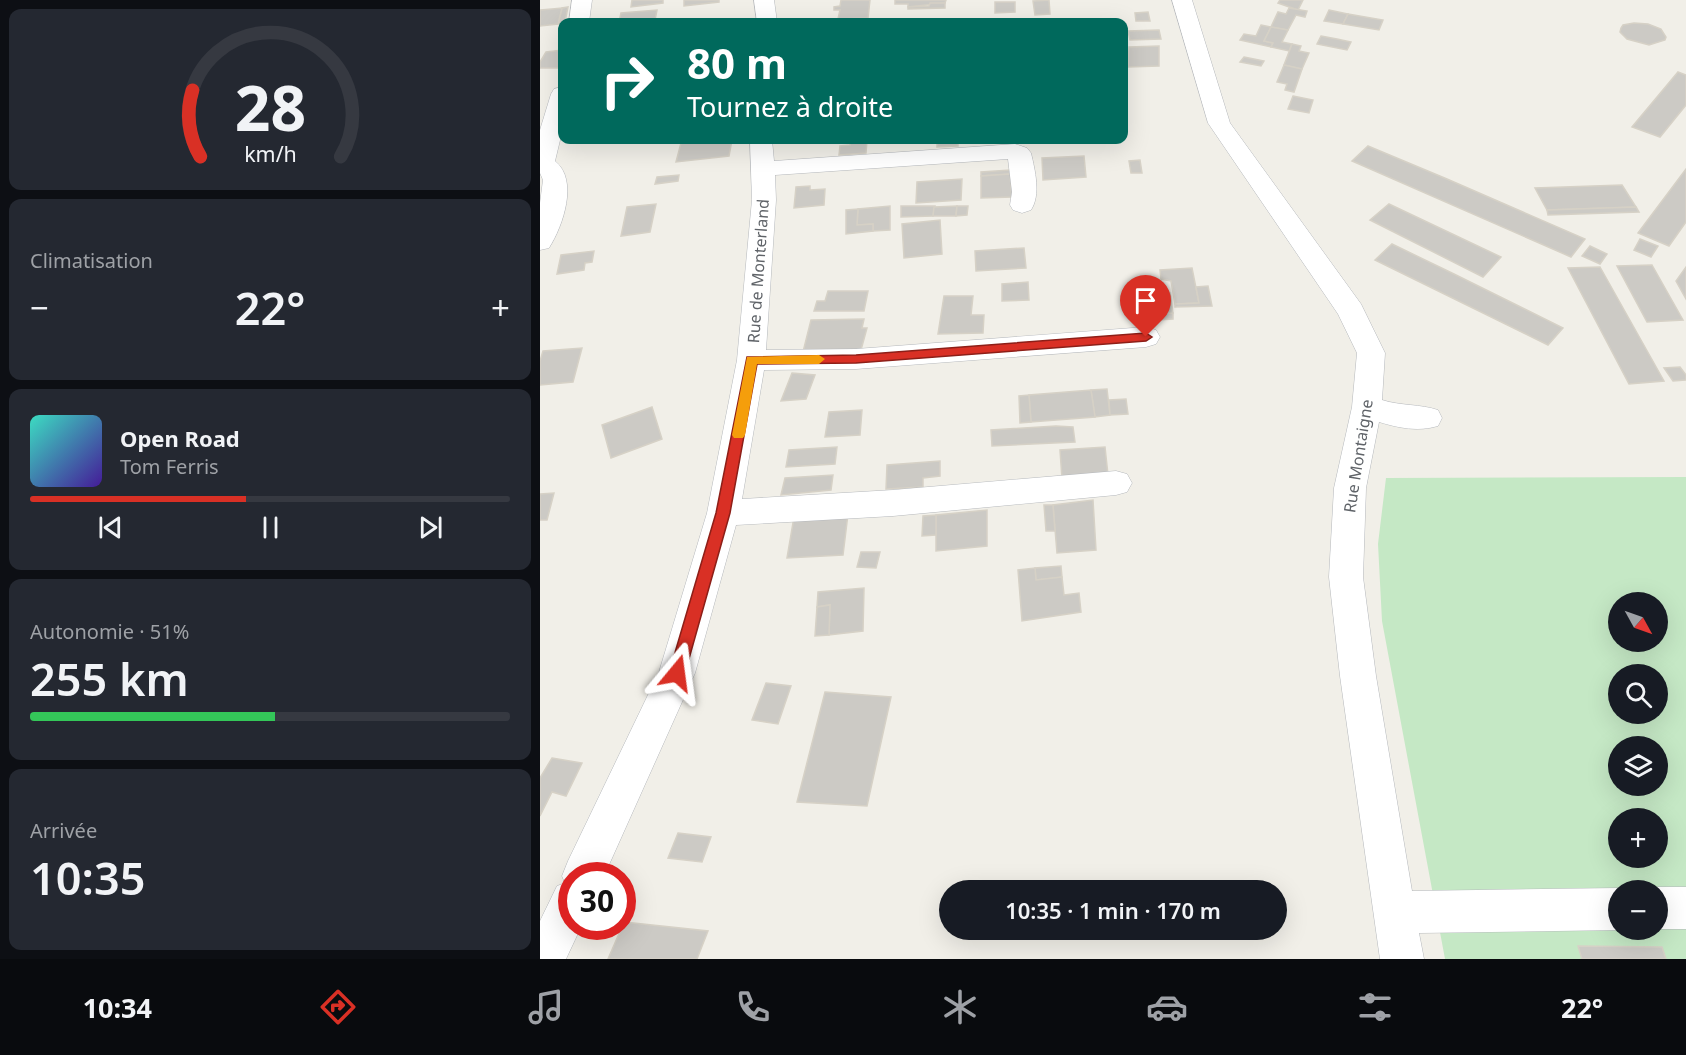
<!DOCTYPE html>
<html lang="fr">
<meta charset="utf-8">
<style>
body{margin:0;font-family:"Noto Sans",sans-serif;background:#242831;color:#f1f3f6;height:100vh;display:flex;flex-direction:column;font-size:22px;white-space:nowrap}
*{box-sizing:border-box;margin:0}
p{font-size:20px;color:#9ea1a6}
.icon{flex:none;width:33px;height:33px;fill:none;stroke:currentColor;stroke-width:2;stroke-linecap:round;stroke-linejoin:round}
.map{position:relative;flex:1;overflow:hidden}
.details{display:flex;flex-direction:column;gap:9px;padding:9px;background:#0d0f14;width:540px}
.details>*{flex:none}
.top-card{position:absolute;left:18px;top:18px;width:570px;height:126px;border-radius:12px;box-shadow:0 6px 24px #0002;background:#00695c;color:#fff;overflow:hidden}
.needle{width:39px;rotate:130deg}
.buttons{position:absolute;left:1068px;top:592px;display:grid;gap:12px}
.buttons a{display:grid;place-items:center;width:60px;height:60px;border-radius:50%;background:#171b24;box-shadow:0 6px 24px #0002;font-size:30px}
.speed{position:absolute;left:18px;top:862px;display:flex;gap:12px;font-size:30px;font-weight:700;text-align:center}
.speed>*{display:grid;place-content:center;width:78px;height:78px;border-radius:50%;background:#171b24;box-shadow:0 6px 24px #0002;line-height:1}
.speed .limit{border:9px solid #d22;background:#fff;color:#111}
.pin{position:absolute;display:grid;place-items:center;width:51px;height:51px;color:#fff;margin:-62px -26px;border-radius:50% 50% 50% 0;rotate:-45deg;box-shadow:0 0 6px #0007}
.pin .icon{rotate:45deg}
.me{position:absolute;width:66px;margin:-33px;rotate:16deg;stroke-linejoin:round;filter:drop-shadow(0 0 4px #0008)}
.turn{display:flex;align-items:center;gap:21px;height:126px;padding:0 30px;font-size:27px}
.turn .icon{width:78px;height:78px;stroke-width:2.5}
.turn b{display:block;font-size:42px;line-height:51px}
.big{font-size:45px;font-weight:600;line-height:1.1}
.details .card{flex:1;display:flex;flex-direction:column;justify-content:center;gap:9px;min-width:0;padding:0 21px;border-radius:12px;background:#242831}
.details .dial{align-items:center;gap:0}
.dial svg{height:156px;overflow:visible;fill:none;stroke:#363941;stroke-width:7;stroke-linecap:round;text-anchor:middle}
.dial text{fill:#f1f3f6;stroke:none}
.song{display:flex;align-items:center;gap:18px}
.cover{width:72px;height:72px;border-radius:9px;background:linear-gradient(135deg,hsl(170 70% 55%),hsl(260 70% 35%))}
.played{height:6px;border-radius:3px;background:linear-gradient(90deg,#d93025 45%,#363941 45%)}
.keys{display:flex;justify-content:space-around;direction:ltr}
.heat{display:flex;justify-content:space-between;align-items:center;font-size:33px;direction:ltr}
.charge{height:9px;border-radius:4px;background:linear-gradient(90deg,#34c759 51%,#363941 0)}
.trip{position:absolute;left:399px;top:880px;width:348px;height:60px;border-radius:30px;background:#171b24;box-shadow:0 6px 24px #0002;font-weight:600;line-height:60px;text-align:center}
.dock{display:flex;height:96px;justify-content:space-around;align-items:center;background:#090b0e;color:#9ea1a6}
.dock .icon{width:42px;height:42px}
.dock .selected{color:#d93025}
.dock b{font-size:27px;color:#f1f3f6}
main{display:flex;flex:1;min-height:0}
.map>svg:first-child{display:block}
.green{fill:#c5e8c5;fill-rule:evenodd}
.building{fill:#cccac5;stroke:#d6d1c6;stroke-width:1.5}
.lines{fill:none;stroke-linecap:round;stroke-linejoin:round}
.minor-casing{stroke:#b5b8bc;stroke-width:1}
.minor{fill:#fff;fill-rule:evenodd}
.route{fill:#d93025;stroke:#8d1f18;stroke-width:1.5}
.slow{fill:#f59e0b}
.labels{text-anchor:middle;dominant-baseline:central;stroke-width:4.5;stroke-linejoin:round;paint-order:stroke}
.street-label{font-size:16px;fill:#5f6368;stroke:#fff}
</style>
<main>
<section class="details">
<div class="card dial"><svg viewBox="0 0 100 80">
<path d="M14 69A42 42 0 1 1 86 69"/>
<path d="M14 69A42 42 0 0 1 10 35" stroke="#d93025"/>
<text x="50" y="56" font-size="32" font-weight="700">28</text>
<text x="50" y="72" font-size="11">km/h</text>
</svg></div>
<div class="card"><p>Climatisation</p>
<div class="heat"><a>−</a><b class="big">22°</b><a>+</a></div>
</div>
<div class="card">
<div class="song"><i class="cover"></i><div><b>Open Road</b><p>Tom Ferris</p></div></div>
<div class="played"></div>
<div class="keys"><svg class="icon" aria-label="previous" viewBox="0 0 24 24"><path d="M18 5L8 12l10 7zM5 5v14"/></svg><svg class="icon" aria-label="pause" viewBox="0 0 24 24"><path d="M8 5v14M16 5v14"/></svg><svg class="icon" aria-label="next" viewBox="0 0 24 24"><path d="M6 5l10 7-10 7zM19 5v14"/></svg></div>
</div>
<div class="card"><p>Autonomie · 51%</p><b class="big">255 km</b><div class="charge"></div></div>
<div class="card"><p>Arrivée</p><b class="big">10:35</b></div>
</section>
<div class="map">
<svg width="1146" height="959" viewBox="0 0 1146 959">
<rect width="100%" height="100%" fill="#f1efe8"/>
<!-- green -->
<path class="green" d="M1146,477V959H905L842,621L838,544L846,478ZM1078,603H1118V642H1078ZM1078,675H1118V714H1078ZM1078,747H1118V786H1078ZM1078,819H1118V858H1078ZM1078,891H1118V930H1078Z"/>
<!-- building -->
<g class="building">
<polygon points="92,0 123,0 123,3 91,7"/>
<polygon points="144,0 179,0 179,2 144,6"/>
<polygon points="301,0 330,0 328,18 298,19 300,10 294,10 294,7 300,6"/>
<polygon points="355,0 406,0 405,3 368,7 368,4 355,4"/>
<polygon points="509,0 510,14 495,15 493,1"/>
<polygon points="740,0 763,0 758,10 738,3"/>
<polygon points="455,2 475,2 475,12 455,13"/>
<polygon points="390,3 405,3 405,8 368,9 368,7 389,6"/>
<polygon points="28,7 25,22 18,24 22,8"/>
<polygon points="22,8 18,24 0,26 0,10"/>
<polygon points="749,8 767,11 765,17 756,15 748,30 731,27 738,12 746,14"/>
<polygon points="117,10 115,20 128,19 127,22 79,22 81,13"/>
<polygon points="789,10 808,14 803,24 784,21"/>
<polygon points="608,12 610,21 596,21 595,13"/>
<polygon points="808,14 843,20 839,30 803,24"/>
<polygon points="1094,23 1108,24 1121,29 1126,37 1125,40 1109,45 1087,39 1080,32 1081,28 1083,25"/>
<polygon points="721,25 731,27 724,41 733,43 731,47 700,40 704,34 716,36"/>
<polygon points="731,27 748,30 742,42 752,44 749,51 731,47 733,43 724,41"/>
<polygon points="619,30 621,39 590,40 588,31"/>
<polygon points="781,36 797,39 811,42 807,50 777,44"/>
<polygon points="752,44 761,46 759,51 769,53 762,69 744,65"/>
<polygon points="619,46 619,66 588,67 589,47"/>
<polygon points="22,50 22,62 19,68 0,68 0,62 6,52"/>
<polygon points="704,57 724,61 721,66 700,62"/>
<polygon points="744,65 762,69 754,92 745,90 747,84 737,82"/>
<polygon points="1138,72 1146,75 1146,105 1120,137 1092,127"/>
<polygon points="753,96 773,100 769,113 748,109"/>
<polygon points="179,140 192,140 189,156 136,162 141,143"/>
<polygon points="311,140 327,140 326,153 299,155 300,146 310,145"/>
<polygon points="397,140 418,141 418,146 397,147"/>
<polygon points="828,146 907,179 1045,239 1031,257 812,161"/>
<polygon points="544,156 546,177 503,180 502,158"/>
<polygon points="600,160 602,173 591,173 589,161"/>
<polygon points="1146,169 1146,222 1129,246 1098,233"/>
<polygon points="470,170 470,174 441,176 441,172"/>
<polygon points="470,174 472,197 441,198 441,176"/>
<polygon points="139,175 138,181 115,184 117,177"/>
<polygon points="422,179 421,200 376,203 377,182"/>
<polygon points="1082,185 1096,207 1007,210 995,188"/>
<polygon points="270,186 270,190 285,189 284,205 254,208 256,187"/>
<polygon points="116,204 110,232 81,236 87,207"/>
<polygon points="849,204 961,257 943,277 830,220"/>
<polygon points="350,206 350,230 333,231 333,224 317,225 318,209"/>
<polygon points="361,206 395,206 393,216 361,217"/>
<polygon points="417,206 416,216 393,216 394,207"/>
<polygon points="417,206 428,206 427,215 416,216"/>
<polygon points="1096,207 1099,212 1008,215 1007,210"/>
<polygon points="318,209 317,225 333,224 333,231 306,234 306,210"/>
<polygon points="400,220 402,254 364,258 362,224"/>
<polygon points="1100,239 1118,246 1111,257 1094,250"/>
<polygon points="852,244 914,274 1023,328 1008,345 835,260"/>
<polygon points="1050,246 1067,254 1060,264 1042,256"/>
<polygon points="484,248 486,268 436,271 435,251"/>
<polygon points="54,251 52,262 45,263 44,270 17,274 21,255"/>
<polygon points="1112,265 1143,320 1107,322 1077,266"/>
<polygon points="1060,267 1124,381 1089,384 1028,268"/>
<polygon points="1146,267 1146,299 1136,281"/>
<polygon points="652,268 659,303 635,304 631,281 621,279 620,270"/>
<polygon points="606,281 608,294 601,294 603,314 633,313 633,319 599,321 594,282"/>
<polygon points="606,281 621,281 623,293 630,293 633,313 603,314 601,294 608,294"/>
<polygon points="488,282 489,300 462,301 462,284"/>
<polygon points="668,286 672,306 635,307 635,304 659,303 656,287"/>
<polygon points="288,291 328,291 324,311 274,311 277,301 285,301"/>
<polygon points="404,296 433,296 431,315 444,315 443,333 398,334"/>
<polygon points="324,319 322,328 327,328 321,350 263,352 271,320"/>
<polygon points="42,348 33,382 0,385 0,361 3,351"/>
<polygon points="1140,367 1146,375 1146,380 1133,381 1124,368"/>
<polygon points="252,373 275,375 266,399 241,401"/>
<polygon points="567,389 570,415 555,417 551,390"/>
<polygon points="551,390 555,417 491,422 489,395"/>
<polygon points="489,395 491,422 480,423 479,396"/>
<polygon points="586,399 588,414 570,415 569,400"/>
<polygon points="112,407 122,439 71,458 62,425"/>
<polygon points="322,410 320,435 285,437 289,412"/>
<polygon points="516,426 533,427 535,442 452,446 451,430"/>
<polygon points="297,447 295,464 246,467 249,450"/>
<polygon points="565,447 568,475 522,479 520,450"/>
<polygon points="400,461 400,476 383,478 383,487 346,489 347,465"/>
<polygon points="293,475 291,490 241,495 245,478"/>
<polygon points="14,493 7,520 0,520 0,494"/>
<polygon points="553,500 556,550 517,553 513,505"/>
<polygon points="504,505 513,505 515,531 506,531"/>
<polygon points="447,510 447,546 396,551 396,515"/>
<polygon points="308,514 303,555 247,558 254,517"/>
<polygon points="396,515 396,535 382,536 383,516"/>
<polygon points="321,552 340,552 336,568 317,567"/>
<polygon points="521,566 522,577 496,580 495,568"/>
<polygon points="495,568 496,580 522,577 524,595 539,593 541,612 482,621 478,570"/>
<polygon points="324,588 323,631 289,635 290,605 277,607 278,592"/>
<polygon points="290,605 289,635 275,636 277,607"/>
<polygon points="226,683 251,686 238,724 212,720"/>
<polygon points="285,692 351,697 327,806 257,802"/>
<polygon points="12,758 42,763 26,796 12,792 0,816 0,778"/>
<polygon points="138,833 171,837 162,862 128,858"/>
<polygon points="84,922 168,931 157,959 68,959"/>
<polygon points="1038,946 1122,947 1126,959 1042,959"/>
</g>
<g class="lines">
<!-- minor casing -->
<g class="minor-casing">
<g id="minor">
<polygon points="32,0 52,0 49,22 29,22"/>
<polygon points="214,0 234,0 237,22 217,22"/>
<path d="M632,0H652L690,123L821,304L845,353L842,400C861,406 880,404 898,410L902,418L898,426C878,432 859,428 839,422L826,488L823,577L836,676L872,891L1078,888L1085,891H1078V930L879,933L884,959H840L800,676L789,577L794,488L812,407L817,353L798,314L668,123Z"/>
<path d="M22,87V132L15,161C39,180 23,226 9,248L0,250V203L3,180L0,173V130L11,94L14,89Z"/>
<path d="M210,140H232L234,161L475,144L487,148L491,153C495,170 501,195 491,210L482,213L473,210L470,205L472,192L468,159L235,175L236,200L226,350L316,349L606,327L616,330L620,337L616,344L606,347L316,369L224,370L202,499L353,490L576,471L587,474L592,483L587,492L576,495L353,516L196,525L155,673L64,876H32V927H41L26,959H0V921L17,886L25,883L22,876L28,861L119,672L167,513L197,360L212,200Z"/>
<polygon points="1118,887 1146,887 1146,929 1118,929 1118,891 1109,891"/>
</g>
</g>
<!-- minor -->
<use href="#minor" class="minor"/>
</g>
<!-- route -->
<polygon class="route" points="606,333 612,337 606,341 316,363 217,364 190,513 145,673 143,678 137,680 132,678 129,673 176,513 207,357 316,355"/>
<!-- slow -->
<polygon class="slow" points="279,355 285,359 279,364 217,364 205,435 203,438 194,438 192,435 207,357"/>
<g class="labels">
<!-- street labels -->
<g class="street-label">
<text transform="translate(218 271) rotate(-86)">Rue de Monterland</text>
<text transform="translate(818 456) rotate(-81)">Rue Montaigne</text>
</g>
</g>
</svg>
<div class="buttons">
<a><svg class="needle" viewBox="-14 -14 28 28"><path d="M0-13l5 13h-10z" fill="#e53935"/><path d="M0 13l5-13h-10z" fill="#9ea1a6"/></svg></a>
<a><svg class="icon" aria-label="search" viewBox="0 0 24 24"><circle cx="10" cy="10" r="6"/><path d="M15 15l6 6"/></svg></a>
<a><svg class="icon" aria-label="layers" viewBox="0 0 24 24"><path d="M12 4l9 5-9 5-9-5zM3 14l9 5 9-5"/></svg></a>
<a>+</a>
<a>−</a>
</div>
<div class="speed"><div class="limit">30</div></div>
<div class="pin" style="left:606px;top:337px;background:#d93025"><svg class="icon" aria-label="arrive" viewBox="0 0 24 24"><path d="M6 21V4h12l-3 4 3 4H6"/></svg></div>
<svg class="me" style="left:137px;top:673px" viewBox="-20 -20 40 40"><path d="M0-17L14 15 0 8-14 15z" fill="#d93025" stroke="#fff" stroke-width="4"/></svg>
<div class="trip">10:35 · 1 min · 170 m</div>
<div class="top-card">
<div class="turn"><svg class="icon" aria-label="right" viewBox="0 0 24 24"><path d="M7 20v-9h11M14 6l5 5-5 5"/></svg><div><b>80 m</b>Tournez à droite</div></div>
</div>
</div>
</main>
<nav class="dock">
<b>10:34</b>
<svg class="icon selected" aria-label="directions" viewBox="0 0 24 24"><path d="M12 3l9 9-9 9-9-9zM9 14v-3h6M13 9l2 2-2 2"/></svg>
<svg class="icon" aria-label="music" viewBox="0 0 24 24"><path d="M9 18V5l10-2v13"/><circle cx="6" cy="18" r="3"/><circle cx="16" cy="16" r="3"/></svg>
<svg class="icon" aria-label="phone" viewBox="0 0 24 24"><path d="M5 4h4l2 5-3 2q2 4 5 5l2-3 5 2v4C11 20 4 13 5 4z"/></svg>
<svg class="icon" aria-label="climate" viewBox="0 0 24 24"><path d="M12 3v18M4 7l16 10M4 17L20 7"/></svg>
<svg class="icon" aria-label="car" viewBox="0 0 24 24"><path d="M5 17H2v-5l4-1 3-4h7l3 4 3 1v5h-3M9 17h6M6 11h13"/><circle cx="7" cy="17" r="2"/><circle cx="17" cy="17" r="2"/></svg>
<svg class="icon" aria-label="filters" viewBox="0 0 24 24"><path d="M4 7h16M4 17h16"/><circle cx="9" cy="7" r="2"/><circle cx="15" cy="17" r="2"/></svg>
<b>22°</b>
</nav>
